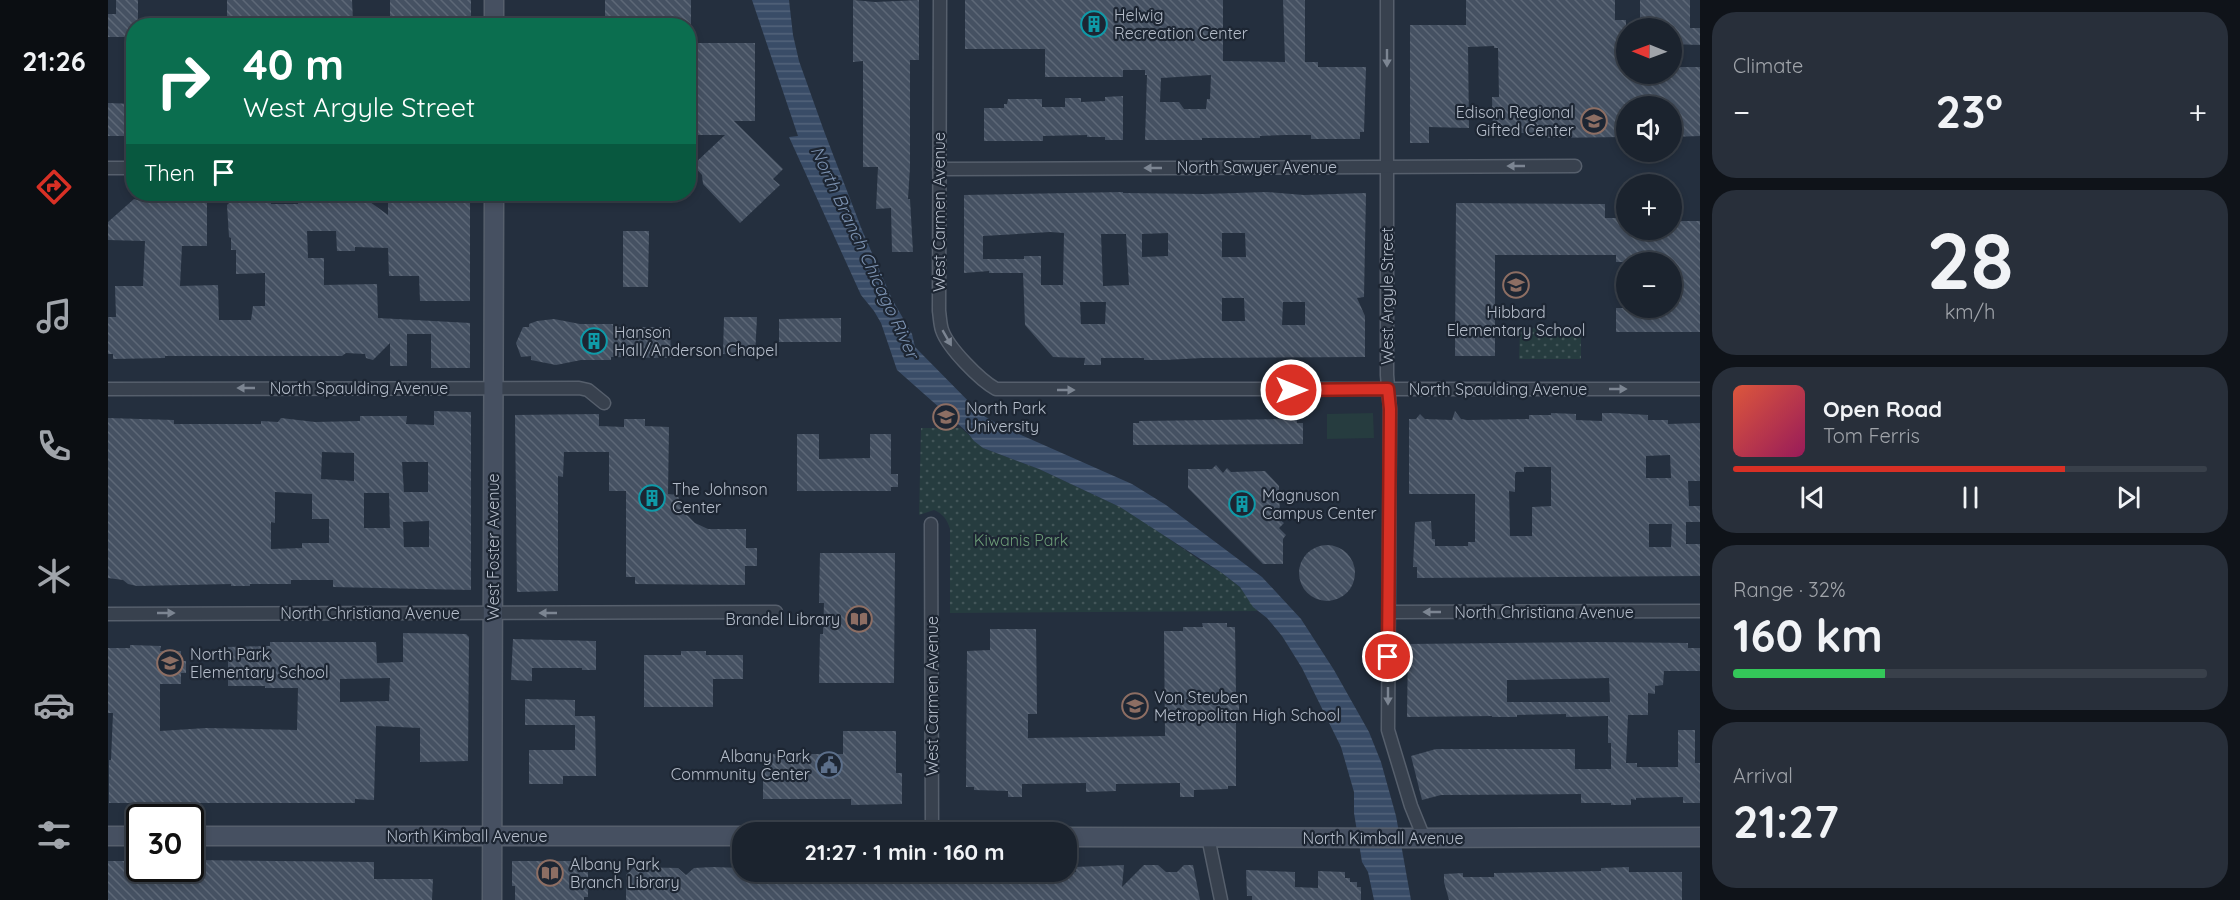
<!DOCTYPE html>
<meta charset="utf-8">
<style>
body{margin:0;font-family:Quicksand,sans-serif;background:#282f3a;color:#f1f3f6;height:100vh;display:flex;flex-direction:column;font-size:22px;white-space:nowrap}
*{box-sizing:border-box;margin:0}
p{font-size:20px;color:#a0a4aa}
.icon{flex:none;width:33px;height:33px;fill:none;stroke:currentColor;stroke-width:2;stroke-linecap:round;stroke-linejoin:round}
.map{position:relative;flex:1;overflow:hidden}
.details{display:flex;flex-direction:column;gap:12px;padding:12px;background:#0f1319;width:540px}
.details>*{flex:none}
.guide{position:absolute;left:18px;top:18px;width:570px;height:183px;border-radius:24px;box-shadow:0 3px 9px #0003,0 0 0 2px #39404a;background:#0b6e4f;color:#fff;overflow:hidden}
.needle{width:39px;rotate:271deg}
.controls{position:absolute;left:1508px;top:18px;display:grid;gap:12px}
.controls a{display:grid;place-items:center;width:66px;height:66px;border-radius:50%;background:#1b232e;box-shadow:0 3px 9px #0003,0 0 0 2px #39404a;font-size:30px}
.speed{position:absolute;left:18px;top:804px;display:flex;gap:12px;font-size:30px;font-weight:700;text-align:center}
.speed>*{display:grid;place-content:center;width:78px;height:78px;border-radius:50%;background:#1b232e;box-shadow:0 3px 9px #0003,0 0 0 2px #39404a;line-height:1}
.speed .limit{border:3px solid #111;border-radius:9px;background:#fff;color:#111}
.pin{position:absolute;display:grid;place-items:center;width:51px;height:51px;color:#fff;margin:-26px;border:3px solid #fff;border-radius:50%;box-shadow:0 2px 6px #0007}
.me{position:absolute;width:66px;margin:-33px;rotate:90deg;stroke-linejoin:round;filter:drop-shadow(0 0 4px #0008)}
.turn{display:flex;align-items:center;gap:21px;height:126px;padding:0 18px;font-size:27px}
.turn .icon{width:78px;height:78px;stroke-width:2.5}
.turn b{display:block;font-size:42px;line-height:51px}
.then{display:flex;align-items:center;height:57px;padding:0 18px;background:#0003;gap:12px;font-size:22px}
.big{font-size:45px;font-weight:700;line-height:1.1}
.details .card{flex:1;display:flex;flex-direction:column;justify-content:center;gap:9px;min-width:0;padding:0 21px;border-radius:24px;background:#282f3a}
.details .dial{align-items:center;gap:0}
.dial b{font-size:78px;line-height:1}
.song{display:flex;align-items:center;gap:18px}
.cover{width:72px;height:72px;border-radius:9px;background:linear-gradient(135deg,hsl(10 70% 55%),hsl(330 70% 35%))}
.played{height:6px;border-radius:3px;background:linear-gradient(90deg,#d93025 70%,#39404a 70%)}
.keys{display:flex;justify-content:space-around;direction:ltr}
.heat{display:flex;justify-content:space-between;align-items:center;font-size:33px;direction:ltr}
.charge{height:9px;border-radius:4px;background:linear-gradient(90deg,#34c759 32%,#39404a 0)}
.trip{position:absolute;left:624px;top:822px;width:345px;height:60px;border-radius:24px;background:#1b232e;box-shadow:0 3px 9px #0003,0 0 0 2px #39404a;font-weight:700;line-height:60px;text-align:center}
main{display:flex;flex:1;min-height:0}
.menu{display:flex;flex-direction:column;width:108px;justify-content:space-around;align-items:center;background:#0b0e12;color:#a0a4aa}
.menu .icon{width:42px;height:42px}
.menu .current{color:#d93025}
.menu b{font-size:27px;color:#f1f3f6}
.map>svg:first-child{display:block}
.grass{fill:url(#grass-dots)}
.garden{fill:#263c3f}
.water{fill:url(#water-rules)}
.building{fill:url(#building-back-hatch);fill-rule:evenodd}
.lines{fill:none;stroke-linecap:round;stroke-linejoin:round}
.street-casing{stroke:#565f6c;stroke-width:15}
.secondary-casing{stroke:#565f6c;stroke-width:21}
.street{stroke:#38414e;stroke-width:12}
.secondary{stroke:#465061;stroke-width:18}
.oneway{fill:#7c8592}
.route-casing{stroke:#8d1f18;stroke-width:15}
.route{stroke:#d93025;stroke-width:10}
.labels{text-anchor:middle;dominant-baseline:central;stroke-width:4.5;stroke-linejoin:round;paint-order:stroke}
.poi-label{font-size:16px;fill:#b4bcc9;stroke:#1d2633;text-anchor:start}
.street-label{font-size:16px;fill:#b4bcc9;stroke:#1d2633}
.park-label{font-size:16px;fill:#6b9a76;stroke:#1d2633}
.water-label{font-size:18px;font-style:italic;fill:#7c92b1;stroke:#1d2633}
</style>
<main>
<nav class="menu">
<b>21:26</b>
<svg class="icon current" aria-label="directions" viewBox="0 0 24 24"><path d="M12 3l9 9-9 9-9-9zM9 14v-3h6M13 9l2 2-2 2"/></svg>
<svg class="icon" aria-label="music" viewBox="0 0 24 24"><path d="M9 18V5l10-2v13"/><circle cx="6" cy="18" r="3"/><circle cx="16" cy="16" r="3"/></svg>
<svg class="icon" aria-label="phone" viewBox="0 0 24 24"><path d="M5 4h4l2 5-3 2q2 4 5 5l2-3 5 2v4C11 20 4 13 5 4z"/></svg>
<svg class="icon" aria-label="climate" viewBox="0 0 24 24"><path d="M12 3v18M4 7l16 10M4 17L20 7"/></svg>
<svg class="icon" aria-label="car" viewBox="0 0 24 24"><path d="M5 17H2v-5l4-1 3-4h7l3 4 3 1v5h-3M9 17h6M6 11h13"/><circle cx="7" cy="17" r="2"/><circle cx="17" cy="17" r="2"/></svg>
<svg class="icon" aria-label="filters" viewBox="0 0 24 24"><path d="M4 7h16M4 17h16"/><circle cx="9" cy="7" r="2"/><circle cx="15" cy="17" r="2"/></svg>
</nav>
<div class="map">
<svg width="1592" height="900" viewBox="0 0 1592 900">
<defs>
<pattern id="grass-dots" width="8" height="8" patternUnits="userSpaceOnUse" patternTransform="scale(1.5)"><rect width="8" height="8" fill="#263c3f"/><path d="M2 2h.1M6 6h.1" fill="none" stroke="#435659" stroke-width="1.8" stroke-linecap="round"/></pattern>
<pattern id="water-rules" width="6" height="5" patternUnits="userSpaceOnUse" patternTransform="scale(1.5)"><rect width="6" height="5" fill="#394c67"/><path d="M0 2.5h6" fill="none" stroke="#53647b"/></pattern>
<pattern id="building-back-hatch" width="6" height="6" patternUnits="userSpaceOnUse" patternTransform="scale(1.5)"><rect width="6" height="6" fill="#455162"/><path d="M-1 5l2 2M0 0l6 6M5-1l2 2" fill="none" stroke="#5d6877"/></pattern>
</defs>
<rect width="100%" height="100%" fill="#242f3e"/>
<!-- grass -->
<g class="grass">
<polygon points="1429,328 1435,333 1473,333 1473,359 1411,359 1412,329"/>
<path d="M813,428H853L875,448L931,469L1012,507L1037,522L1090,559L1114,573L1132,587L1149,611L842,613V529C839,519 835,514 826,510L811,515Z"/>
</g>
<!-- garden -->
<polygon class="garden" points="1265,413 1266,438 1219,439 1219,414"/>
<!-- water -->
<polygon class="water" points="644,0 681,0 685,35 691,61 716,131 754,230 784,299 804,334 807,347 874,415 897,428 1024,484 1058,505 1154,577 1193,619 1226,670 1261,732 1273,762 1288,816 1303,900 1266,900 1260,872 1254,862 1246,813 1246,792 1233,747 1194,668 1174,636 1159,618 1145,607 1132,587 1114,573 1012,507 931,469 875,448 866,441 859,432 789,370 773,323 766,311 753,295 681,137 690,136"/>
<!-- building -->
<g class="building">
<polygon points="8,0 30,0 30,26 26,26 26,37 0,37 0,14 8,14"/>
<polygon points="119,0 244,0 245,21 210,21 210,26 119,26"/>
<rect x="282" y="0" width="81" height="26"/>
<rect x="497" y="0" width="86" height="26"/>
<polygon points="745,0 767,2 811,0 811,60 802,60 802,167 800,199 802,199 805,252 784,252 783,208 768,209 770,167 755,167 755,61 745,62"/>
<path d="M857,0H1115V61L1177,62L1175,0H1197V62H1210V67H1258L1256,132H1252V139H1203V135H1177L1152,136V138H1094V140H1037L1039,75H1037V70H1015V77H937V49H857ZM1103,75L1102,99H1099L1098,109H1076L1071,102H1052L1053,78Z"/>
<polygon points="1358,0 1507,0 1507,20 1518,20 1518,74 1563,74 1563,67 1592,67 1592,136 1563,137 1563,106 1518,106 1518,137 1436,138 1436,133 1385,133 1384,97 1391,97 1390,48 1386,48 1386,46 1360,47 1361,128 1321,127 1321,143 1302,143 1302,25 1358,25"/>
<polygon points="1532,0 1582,0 1582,28 1592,28 1592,45 1563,44 1563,28 1532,28"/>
<polygon points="580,43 647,43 647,121 626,121 675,169 665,179 672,185 632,223 595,184 594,175 585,165 617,135 585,135 584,113 580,113"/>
<polygon points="1015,96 1015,140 997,140 997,137 979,137 979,135 935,136 935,141 876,141 876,108 896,108 896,104 899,104 900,99 934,99 934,107 957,107 957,98 973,98 973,102 997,101 997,97"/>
<polygon points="0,103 26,104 26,136 0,136"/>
<path d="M1015,192V193L1096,194L1159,192L1196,195L1258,193L1256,297L1249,298L1257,316V357L1094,358L1057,360H1036V358H993V365H976L977,358L945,357L917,325L915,273H881V271L856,273V195ZM942,232L956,233L955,285H933V256H916V259H875V236ZM1060,233V256L1034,257V234ZM1114,233H1137L1138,257H1114ZM993,234H1018L1021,285L995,286ZM1114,298H1136L1137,321H1114ZM972,302H998L997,324H973ZM1175,302H1197V325H1174Z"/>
<polygon points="280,194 362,194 362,301 312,301 311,276 281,276 280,248 247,247 247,251 229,251 228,231 199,231 200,258 216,258 216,285 269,284 270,318 362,323 362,368 323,368 323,334 299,334 299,366 282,366 282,343 265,360 258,358 257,354 238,353 234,356 57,356 57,358 5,359 5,354 0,354 0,317 8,317 7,286 35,286 37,241 0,240 0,222 26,199 36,202 99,203 99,246 74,246 72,286 110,285 111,320 143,320 145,306 157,306 157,273 128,274 128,250 123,250 123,238 121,237 119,205 123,201 163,201 163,204 190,204 190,202 249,200 249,203 262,202 280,215"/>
<polygon points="1348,203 1497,204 1497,218 1518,218 1518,230 1563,230 1563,221 1592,221 1592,332 1508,332 1508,308 1563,308 1563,262 1508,262 1508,255 1387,255 1387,356 1347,356"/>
<polygon points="515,231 541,231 540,287 515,287"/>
<polygon points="616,317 649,317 647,355 615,354"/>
<polygon points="733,318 733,342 671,342 671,319"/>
<polygon points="446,319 472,324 505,324 505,327 562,327 563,358 503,357 503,360 473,360 448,365 423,360 423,356 413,357 408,343 415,327 421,327 421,324 429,321"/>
<path d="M326,411L363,412V590L225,587V580H183V584H142V586H123V584L29,586L20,584L15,580L0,578V418L66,420V424H153V421L170,422L173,418L207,422L252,421V416H299L298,424L326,425ZM214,452L246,453V481L213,479ZM294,462H320V492H296ZM167,492L204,494V519H221V543H194V548L163,549V522L167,523ZM256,493H281L282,528H256ZM321,521V547H296L295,522Z"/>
<path d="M1347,411L1353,419L1359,420L1421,419V415H1443V413L1468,414V420L1494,421V413H1505L1540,415V420H1560V424L1592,423V481H1580L1581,506H1592V522H1578V544H1592V576L1309,578V567H1305L1307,522L1323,521L1324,539H1327V546H1360V542H1367V494H1301V419H1308L1312,414L1317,419L1344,420ZM1562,455L1563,478H1538V456ZM1416,467H1443V506L1424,507V536H1402L1401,491L1407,492V475L1408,472H1416ZM1541,524H1564L1563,547H1541Z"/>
<polygon points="491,414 491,426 516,427 516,419 537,419 537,426 561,427 560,494 570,495 573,509 587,523 600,529 638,529 638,548 649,548 649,566 637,566 637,585 527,584 527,577 518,577 518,491 501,491 501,452 456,452 455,477 450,476 450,591 409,592 407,415"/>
<polygon points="1189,419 1189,423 1195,423 1195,444 1025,445 1025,423 1031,423 1031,421"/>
<polygon points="689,434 711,434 711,459 762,458 762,434 783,434 783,474 790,474 790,487 783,487 783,491 689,491"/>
<polygon points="1108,465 1115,473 1119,468 1123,472 1157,471 1171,486 1172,520 1176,523 1171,528 1178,535 1175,539 1175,564 1155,564 1080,488 1080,469 1104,469"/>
<circle cx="1219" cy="573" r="28"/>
<polygon points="712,553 787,553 786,683 711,683 712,634 715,634 716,603 711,603"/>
<polygon points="1094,623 1119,623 1119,627 1127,627 1128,695 1131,694 1131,718 1128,718 1128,786 1120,786 1120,789 1086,790 1086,797 1072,797 1072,783 1008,784 1008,791 978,792 978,783 914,784 914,797 900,797 900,791 866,790 866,787 858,787 859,651 882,650 882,629 928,629 929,714 920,714 920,738 1057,736 1056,631 1075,631 1075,627 1095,627"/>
<path d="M295,633L358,634L361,637L360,761L312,762V728L268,726L266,800L247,799V803H1V760H3L5,713H0V648H22V645L53,646L52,651H73V661H78V673H73V684H52V731L98,728L189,730L190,688H157V686H120V647L162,646V642H268L269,663L295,662ZM282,678L281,701L232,702V679Z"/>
<polygon points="405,639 488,641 488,670 474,670 474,668 424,668 424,681 405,680 403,680"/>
<path d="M1487,642L1580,643V648H1592V671H1556L1555,685L1547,686V694L1540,693V715H1520L1518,763H1529V767H1570V730H1587V763H1592V803H1575V797L1528,798V800L1523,799V805H1503V803H1473V794L1333,795L1314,800L1303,756L1328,749H1467V769H1503V743H1500V716L1458,717V714L1409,715V717H1384V716L1299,717L1300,644ZM1501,678L1502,702H1399V680Z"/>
<polygon points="573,651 598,651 598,655 635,655 635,679 605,679 605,707 536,707 536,655 573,655"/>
<polygon points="417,699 467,700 467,716 487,716 488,776 455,776 455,784 421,784 421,750 467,750 467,725 417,725"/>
<polygon points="735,731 788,731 788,773 794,773 794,804 743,805 743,799 655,799 655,754 735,754"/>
<polygon points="82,860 266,862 266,879 325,879 324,900 0,900 0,861 30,861 30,868 82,868"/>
<polygon points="404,861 480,861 480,897 476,897 476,900 407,900 407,886 404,886"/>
<polygon points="1016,865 1014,887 1036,865 1050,865 1058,872 1069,872 1076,865 1085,865 1092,900 518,900 518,875 526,867 570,868 578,875 586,868 605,867 634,868 634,872 968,872 967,867"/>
<polygon points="1521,867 1521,872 1574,872 1574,900 1341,900 1336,882 1336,874 1355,873 1355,877 1386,877 1386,873 1493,871 1493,868"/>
<polygon points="1138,870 1187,872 1187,887 1210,888 1210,871 1237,872 1237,878 1242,878 1242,882 1249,882 1249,887 1253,887 1253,900 1144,900 1144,896 1139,896"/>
</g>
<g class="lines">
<!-- street casing -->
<g class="street-casing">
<g id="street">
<path d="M832,0L831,311C832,317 832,324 834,330C840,348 872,380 888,389H1592"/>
<polyline points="1279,0 1279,375 1282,409 1280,730 1303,806 1316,838"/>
<polyline points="0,168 26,168"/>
<polyline points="831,169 1467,166"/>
<polyline points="0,389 471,388 480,390 496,403"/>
<polyline points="823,524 824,832"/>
<polyline points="1281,612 1592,611"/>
<polyline points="0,614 668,612"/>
<polyline points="1100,837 1113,900"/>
</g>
</g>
<!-- secondary casing -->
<g class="secondary-casing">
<g id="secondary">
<polyline points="386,26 386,0"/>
<polyline points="0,836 32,836"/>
<polyline points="82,836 634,836"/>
<polyline points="958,837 1299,838 1592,837"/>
<polyline points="384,900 386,194"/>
</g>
</g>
<!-- street -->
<use href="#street" class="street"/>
<!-- secondary -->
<use href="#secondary" class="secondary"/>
</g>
<!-- one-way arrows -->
<defs><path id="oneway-solid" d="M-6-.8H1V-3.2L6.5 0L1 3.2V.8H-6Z" transform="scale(1.5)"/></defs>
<g class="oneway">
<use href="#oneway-solid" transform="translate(1279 58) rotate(90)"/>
<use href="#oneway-solid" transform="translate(1408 166) rotate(180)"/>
<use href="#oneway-solid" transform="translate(1045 168) rotate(180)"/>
<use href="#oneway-solid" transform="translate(839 338) rotate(60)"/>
<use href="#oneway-solid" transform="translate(138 388) rotate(180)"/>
<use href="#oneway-solid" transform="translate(1510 389)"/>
<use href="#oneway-solid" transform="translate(958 390)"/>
<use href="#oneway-solid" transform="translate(1324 612) rotate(180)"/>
<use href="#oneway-solid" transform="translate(58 613)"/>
<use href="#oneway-solid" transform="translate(440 613) rotate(-180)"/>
<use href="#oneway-solid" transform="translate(1280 696) rotate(90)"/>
</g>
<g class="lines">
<!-- route casing -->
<g class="route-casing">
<polyline id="route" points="1183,390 1280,389 1282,409 1280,657"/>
</g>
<!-- route -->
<use href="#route" class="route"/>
</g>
<!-- icons -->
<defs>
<g id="building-ring" transform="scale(1.35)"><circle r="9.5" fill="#1d2633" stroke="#0f9aa8" stroke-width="1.5"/><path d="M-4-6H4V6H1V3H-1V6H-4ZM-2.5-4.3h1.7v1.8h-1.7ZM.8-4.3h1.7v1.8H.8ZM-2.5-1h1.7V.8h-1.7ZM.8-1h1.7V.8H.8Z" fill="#0f9aa8"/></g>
<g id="school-ring" transform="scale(1.35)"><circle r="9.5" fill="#1d2633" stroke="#8d6e63" stroke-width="1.5"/><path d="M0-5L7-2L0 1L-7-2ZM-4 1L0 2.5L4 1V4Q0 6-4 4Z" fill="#8d6e63"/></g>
<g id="university-ring" transform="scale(1.35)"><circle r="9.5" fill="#1d2633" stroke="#8d6e63" stroke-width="1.5"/><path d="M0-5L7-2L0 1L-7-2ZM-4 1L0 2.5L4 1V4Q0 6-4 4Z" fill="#8d6e63"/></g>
<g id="library-ring" transform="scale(1.35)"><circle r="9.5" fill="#1d2633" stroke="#8d6e63" stroke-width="1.5"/><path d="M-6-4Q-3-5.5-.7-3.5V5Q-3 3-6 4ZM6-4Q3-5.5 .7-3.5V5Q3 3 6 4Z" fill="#8d6e63"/></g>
<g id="civic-ring" transform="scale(1.35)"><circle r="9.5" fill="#1d2633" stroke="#5c6f8a" stroke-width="1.5"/><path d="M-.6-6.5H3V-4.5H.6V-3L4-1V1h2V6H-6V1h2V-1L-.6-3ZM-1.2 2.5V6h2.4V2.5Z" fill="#5c6f8a"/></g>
</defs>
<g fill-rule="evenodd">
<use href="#building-ring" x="986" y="24"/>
<use href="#school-ring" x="1486" y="121"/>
<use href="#school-ring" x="1408" y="285"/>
<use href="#building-ring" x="486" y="341"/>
<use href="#university-ring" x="838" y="417"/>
<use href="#building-ring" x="544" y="498"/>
<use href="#building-ring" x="1134" y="504"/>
<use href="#library-ring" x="751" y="619"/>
<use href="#school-ring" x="62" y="663"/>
<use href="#school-ring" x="1027" y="706"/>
<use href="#civic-ring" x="721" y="765"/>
<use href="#library-ring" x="442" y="873"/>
</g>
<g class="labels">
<!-- poi labels -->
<g class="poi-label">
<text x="1006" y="15">Helwig<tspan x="1006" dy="18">Recreation Center</tspan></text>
<text x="1466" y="112" text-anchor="end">Edison Regional<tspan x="1466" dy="18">Gifted Center</tspan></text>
<text x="1408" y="312" text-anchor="middle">Hibbard<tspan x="1408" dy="18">Elementary School</tspan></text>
<text x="506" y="332">Hanson<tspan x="506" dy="18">Hall/Anderson Chapel</tspan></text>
<text x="858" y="408">North Park<tspan x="858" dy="18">University</tspan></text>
<text x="564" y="489">The Johnson<tspan x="564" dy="18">Center</tspan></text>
<text x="1154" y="495">Magnuson<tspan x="1154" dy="18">Campus Center</tspan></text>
<text x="732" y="619" text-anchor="end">Brandel Library</text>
<text x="82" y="654">North Park<tspan x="82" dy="18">Elementary School</tspan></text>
<text x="1046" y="697">Von Steuben<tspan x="1046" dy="18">Metropolitan High School</tspan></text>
<text x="702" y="756" text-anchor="end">Albany Park<tspan x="702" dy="18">Community Center</tspan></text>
<text x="462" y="864">Albany Park<tspan x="462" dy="18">Branch Library</tspan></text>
</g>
<!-- street labels -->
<g class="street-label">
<text x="1149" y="167">North Sawyer Avenue</text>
<text transform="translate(831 212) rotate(-90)">West Carmen Avenue</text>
<text transform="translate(1279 296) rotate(-90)">West Argyle Street</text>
<text x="251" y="388">North Spaulding Avenue</text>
<text x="1390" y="389">North Spaulding Avenue</text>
<text transform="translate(385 547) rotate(-90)">West Foster Avenue</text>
<text x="1436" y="612">North Christiana Avenue</text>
<text x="262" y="613">North Christiana Avenue</text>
<text transform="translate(824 696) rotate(-90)">West Carmen Avenue</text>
<text x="359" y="836">North Kimball Avenue</text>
<text x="1275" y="838">North Kimball Avenue</text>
</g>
<!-- park labels -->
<g class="park-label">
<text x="913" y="540">Kiwanis Park</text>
</g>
<!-- water labels -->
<g class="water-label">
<text transform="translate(757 252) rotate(65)">North Branch Chicago River</text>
</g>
</g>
</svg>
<div class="controls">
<a><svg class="needle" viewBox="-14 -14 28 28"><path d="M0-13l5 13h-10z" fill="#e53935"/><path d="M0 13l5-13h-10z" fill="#a0a4aa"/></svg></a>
<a><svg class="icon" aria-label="sound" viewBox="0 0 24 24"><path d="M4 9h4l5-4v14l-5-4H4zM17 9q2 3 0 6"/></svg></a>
<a>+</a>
<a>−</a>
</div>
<div class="speed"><div class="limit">30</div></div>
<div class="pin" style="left:1280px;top:657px;background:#d93025"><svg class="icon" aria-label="arrive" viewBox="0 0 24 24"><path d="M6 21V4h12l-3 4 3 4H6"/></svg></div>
<svg class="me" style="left:1183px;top:390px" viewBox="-20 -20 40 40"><circle r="17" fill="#d93025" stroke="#fff" stroke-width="3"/><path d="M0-11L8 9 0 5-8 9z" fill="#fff"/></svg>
<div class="trip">21:27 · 1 min · 160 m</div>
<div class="guide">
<div class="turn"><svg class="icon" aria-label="right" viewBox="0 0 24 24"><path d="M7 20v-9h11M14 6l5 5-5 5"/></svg><div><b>40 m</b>West Argyle Street</div></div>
<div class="then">Then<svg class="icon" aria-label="arrive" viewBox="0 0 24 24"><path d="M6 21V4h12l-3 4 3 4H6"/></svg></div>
</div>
</div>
<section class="details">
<div class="card"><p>Climate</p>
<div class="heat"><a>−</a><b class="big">23°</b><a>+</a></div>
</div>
<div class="card dial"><b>28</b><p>km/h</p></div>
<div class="card">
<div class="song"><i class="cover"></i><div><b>Open Road</b><p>Tom Ferris</p></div></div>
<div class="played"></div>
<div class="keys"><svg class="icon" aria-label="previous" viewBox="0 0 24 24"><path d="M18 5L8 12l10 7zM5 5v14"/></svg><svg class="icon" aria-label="pause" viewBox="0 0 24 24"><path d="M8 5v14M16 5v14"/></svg><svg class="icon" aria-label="next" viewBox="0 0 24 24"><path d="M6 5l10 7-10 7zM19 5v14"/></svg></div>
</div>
<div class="card"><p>Range · 32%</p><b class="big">160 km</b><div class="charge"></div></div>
<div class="card"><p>Arrival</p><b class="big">21:27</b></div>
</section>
</main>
